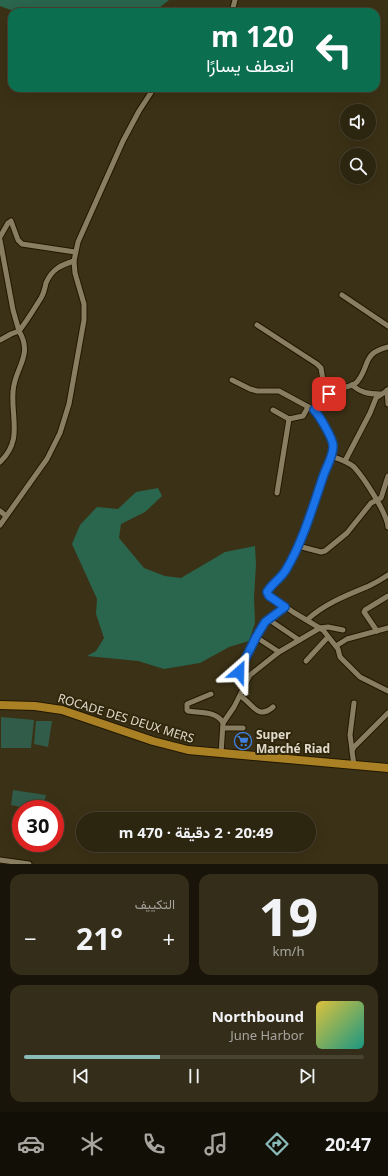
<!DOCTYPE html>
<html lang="ar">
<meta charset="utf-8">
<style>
body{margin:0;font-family:"Noto Sans",Vazirmatn,sans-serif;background:#342d19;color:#f1f3f6;direction:rtl;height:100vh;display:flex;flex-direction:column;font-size:15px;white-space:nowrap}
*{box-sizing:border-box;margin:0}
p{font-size:13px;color:#a6a59f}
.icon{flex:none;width:22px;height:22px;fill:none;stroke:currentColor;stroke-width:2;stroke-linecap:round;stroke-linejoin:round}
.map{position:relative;height:864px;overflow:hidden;direction:ltr}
.side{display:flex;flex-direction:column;gap:10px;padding:10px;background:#181409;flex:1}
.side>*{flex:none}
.hud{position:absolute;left:8px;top:8px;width:372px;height:84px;border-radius:12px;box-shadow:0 4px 16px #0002,0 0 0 1px #484230;direction:rtl;background:#0b6e4f;color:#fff;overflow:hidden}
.buttons{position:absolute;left:340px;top:104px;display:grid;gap:8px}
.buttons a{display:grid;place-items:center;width:36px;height:36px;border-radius:50%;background:#2c2510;box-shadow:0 4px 16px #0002,0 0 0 1px #484230;font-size:20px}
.speed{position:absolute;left:12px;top:800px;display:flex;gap:8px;font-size:20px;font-weight:700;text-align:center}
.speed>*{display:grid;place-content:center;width:52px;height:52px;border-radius:50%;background:#2c2510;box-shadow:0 4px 16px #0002,0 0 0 1px #484230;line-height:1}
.speed .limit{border:6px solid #d22;background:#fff;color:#111}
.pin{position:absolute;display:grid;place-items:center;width:34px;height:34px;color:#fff;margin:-17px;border-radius:8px;box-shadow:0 2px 6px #0006}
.me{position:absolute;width:44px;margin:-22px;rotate:25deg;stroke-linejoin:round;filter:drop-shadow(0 0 3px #0008)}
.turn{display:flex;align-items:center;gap:14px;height:84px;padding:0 20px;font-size:18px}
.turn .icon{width:52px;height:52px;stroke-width:2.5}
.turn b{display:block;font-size:28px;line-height:34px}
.big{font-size:30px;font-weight:700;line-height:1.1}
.side .widget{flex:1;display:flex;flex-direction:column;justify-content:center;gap:6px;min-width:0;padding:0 14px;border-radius:12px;background:#342d19}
.side .dial{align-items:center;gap:0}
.dial b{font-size:52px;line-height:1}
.song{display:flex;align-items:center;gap:12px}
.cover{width:48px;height:48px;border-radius:6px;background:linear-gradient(135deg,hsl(50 70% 55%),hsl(170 70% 35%))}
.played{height:4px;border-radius:2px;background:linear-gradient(90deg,#8bbbb9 40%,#484230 40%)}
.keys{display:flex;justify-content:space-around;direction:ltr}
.heat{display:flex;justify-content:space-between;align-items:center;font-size:22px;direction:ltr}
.side .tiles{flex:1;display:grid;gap:10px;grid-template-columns:1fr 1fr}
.widget:last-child{grid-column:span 2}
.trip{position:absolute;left:76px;top:812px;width:240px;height:40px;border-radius:20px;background:#2c2510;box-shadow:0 4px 16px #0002,0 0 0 1px #484230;font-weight:700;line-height:40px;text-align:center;direction:rtl}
.dock{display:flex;height:64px;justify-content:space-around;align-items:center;background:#120f06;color:#a6a59f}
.dock .icon{width:28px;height:28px}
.dock .on{color:#8bbbb9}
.dock b{font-size:18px;color:#f1f3f6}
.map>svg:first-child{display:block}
.green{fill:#315c49}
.forest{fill:#2a654d}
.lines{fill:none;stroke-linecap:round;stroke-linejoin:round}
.minor-casing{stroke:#221800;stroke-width:7}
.trunk-casing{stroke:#221800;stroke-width:10}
.minor{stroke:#897e61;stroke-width:5}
.trunk{stroke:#aa8024;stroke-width:8}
.route-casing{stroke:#114b97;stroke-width:10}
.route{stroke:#1a73e8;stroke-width:7}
.labels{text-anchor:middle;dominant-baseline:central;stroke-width:4;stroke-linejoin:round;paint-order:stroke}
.street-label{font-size:12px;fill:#e1dacb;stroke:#31270c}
.poi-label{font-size:12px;font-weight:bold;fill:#e1dacb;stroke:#31270c;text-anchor:start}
</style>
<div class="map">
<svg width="388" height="864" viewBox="0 0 388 864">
<rect width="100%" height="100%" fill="#3b3116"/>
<!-- green -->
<g class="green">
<polygon points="1,717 34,720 31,748 1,748"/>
<polygon points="36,721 52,721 48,747 34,744"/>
<polygon points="13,790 46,795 42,809 30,809 11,805"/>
</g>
<!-- forest -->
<g class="forest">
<polygon points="0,0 169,0 154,12 16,12 0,6"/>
<polygon points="158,488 162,496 145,512 121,524 119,538 144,568 165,576 181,578 225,552 255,546 256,565 254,597 255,623 249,641 229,647 200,663 164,669 138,661 87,656 96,651 104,638 96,614 97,599 72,544 80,525 97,507 118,509 136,492"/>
</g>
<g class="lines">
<!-- minor casing -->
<g class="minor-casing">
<g id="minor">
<polyline points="232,12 235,0"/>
<polyline points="0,237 8,223 11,221 18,240 22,244 75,252"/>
<polyline points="0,240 13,310 19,331 11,334 0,340"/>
<polyline points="342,295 388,326"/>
<polyline points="257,325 317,364 321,368 326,398"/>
<polyline points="232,380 250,389 257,391 279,391 314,410 319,416 333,445 331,456 323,477 318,495 295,554 283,574 268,590 268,594 293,612 323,630 338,649 340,657 360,677 388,691"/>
<path d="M352,385C361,393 369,394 380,394"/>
<polyline points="387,390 388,404"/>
<polyline points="273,410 289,419 303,416 308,407"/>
<path d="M314,410C320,403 326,396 334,391C340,388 354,386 357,382C371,365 361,354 388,347"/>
<path d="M331,456C339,459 347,461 354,467C364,478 387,513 388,527"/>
<polyline points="345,461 370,413 376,398 388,390"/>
<path d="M0,462C23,440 11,419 13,392C14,368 34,356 19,331C27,321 34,309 41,298C44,293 45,288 46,283C52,269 61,265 74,261"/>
<polyline points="277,493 289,419"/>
<polyline points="0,511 6,516"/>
<polyline points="0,525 47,459 60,433 69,404 84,320 84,304 75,273 74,261 78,242 123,141 139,111 154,88"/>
<polyline points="298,546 321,552 325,551 347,533 371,503 381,498 388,476"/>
<polyline points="268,619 299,640"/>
<path d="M307,620C324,604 347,595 369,586C375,583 382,579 388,575"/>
<polyline points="377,631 364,612 365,610 388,596"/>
<polyline points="256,637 279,652"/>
<polyline points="336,646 347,639 388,628"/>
<polyline points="306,661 328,637"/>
<polyline points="247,680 239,673 239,670 265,622 285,607"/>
<path d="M211,694L187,704V710L188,711C201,713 217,711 223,723"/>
<path d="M240,696C252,702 257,721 273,707"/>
<polyline points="223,728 243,728"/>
<polyline points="352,750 350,735 354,703"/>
<polyline points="221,754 223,723 234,707 250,675 279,652 320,628 328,627 343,630"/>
<polyline points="354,765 352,751 354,747 388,713"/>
<polyline points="0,860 29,864"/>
</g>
</g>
<!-- trunk casing -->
<g class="trunk-casing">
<polyline id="trunk" points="0,705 35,706 62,710 153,741 188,750 388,768"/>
</g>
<!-- minor -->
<use href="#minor" class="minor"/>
<!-- trunk -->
<use href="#trunk" class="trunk"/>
</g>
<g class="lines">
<!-- route casing -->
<g class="route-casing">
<path id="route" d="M239,672L256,637L265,622L285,607L269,596L267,592C272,583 282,578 287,568C303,541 313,506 323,477C326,467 334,455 333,445C332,437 319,415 314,410L329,394"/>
</g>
<!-- route -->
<use href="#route" class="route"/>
</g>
<!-- icons -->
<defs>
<g id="supermarket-ring" transform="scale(0.9)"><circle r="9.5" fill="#31270c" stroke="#3f7fe0" stroke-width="1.5"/><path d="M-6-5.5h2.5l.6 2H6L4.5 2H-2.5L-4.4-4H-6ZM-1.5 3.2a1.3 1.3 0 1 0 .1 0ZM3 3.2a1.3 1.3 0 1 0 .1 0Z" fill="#3f7fe0"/></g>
</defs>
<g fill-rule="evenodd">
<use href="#supermarket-ring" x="243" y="741"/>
</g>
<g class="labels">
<!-- street labels -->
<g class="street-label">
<text transform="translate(126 718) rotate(17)">ROCADE DES DEUX MERS</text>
</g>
<!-- poi labels -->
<g class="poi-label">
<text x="256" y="734">Super<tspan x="256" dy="14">Marché Riad</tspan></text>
</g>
</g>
</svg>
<div class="buttons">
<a><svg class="icon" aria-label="sound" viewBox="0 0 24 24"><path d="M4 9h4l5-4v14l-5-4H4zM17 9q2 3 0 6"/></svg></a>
<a><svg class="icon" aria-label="search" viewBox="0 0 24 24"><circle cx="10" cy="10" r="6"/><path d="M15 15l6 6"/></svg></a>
</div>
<div class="speed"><div class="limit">30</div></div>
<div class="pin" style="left:329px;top:394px;background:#d93025"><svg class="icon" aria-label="arrive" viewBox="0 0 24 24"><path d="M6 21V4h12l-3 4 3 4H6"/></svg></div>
<svg class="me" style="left:239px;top:672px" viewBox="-20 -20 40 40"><path d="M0-17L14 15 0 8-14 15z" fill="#1a73e8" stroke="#fff" stroke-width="4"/></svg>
<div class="trip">20:49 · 2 دقيقة · 470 m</div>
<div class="hud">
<div class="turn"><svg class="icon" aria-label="left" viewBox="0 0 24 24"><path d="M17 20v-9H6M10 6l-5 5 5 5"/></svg><div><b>120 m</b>انعطف يسارًا</div></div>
</div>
</div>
<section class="side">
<div class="tiles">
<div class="widget dial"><b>19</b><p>km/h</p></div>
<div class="widget"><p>التكييف</p>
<div class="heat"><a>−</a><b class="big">21°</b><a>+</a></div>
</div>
<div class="widget">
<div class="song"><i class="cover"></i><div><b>Northbound</b><p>June Harbor</p></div></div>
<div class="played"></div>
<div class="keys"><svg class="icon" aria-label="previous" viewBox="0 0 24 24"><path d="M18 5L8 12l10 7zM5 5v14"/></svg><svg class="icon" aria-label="pause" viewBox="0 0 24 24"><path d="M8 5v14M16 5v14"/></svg><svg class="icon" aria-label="next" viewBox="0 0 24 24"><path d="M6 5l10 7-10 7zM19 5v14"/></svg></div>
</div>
</div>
</section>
<nav class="dock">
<b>20:47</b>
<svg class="icon on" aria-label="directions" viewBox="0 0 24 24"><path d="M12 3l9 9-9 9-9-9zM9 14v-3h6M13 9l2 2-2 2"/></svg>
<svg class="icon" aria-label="music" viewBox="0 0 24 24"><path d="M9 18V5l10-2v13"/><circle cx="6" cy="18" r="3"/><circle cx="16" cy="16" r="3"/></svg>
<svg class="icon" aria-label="phone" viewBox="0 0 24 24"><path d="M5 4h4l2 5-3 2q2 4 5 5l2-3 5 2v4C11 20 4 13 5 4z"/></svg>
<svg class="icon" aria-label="climate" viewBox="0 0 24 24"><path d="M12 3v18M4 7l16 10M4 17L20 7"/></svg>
<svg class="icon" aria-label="car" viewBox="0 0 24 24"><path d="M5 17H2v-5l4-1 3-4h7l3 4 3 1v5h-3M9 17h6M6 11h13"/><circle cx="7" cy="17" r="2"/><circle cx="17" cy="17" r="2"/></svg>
</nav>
